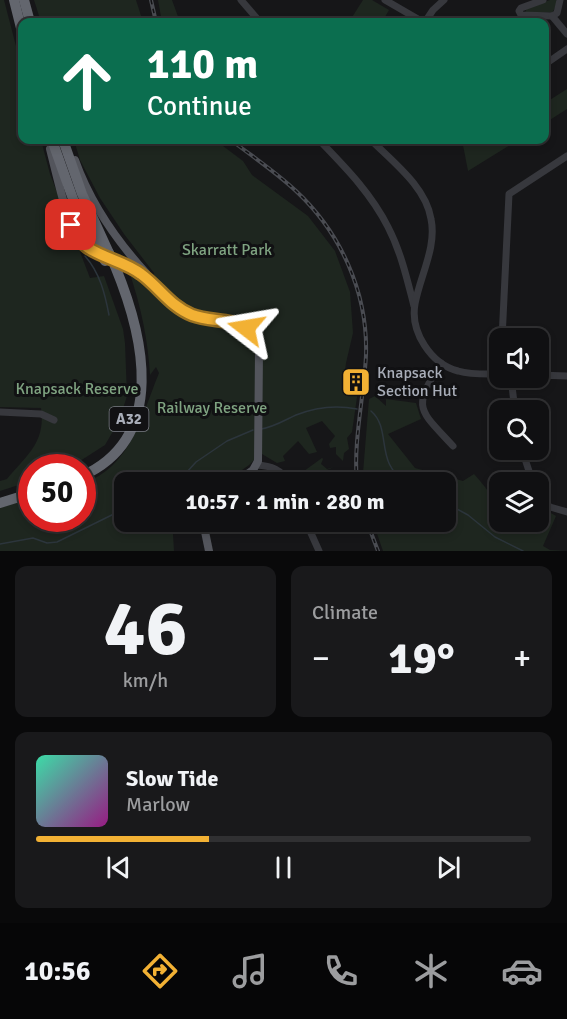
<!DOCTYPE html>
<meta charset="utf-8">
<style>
body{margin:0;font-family:Signika,sans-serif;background:#19191b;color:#f1f3f6;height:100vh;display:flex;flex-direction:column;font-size:22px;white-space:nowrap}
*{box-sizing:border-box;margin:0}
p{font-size:20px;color:#9c9d9f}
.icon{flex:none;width:33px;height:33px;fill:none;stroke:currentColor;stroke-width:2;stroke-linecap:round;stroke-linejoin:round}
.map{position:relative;height:551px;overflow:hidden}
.drawer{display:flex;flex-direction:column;gap:15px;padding:15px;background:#09090a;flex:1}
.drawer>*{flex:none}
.guide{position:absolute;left:18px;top:18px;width:531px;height:126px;border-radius:12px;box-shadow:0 3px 9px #0003,0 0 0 2px #303032;background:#0b6e4f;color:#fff;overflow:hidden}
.tools{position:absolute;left:489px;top:328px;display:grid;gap:12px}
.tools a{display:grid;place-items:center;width:60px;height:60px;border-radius:12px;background:#101012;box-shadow:0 3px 9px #0003,0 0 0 2px #303032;font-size:30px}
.speed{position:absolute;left:18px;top:454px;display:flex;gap:12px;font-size:30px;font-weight:700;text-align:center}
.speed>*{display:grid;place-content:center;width:78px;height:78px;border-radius:50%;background:#101012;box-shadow:0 3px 9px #0003,0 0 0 2px #303032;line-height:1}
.speed .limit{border:9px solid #d22;background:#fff;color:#111}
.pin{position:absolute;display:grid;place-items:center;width:51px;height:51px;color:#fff;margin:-26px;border-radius:12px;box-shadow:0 3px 9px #0006}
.me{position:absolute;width:66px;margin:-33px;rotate:284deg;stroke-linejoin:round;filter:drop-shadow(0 0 4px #0008)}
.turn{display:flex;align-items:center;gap:21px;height:126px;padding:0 30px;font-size:27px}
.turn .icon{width:78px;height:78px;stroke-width:2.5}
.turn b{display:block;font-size:42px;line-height:51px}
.big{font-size:45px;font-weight:700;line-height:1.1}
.drawer .widget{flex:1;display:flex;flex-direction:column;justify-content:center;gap:9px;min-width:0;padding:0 21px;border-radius:12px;background:#19191b}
.drawer .dial{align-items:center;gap:0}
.dial b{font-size:78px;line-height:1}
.song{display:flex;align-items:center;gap:18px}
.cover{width:72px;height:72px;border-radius:9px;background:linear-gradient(135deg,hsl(160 70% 55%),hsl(310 70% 35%))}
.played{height:6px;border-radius:3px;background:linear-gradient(90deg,#f2b134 35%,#303032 35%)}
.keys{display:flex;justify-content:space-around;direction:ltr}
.heat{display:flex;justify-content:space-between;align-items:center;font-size:33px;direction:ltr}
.drawer .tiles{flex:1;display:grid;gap:15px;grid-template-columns:1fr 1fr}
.widget:last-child{grid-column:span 2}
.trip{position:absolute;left:114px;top:472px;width:342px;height:60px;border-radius:12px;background:#101012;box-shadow:0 3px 9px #0003,0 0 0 2px #303032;font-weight:700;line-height:60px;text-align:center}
.tab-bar{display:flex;height:96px;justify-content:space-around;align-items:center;background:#060607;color:#9c9d9f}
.tab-bar .icon{width:42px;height:42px}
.tab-bar .on{color:#f2b134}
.tab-bar b{font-size:27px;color:#f1f3f6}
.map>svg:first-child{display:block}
.green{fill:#1e261f}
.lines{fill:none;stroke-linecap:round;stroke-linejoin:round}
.stream{stroke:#2c353c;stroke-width:1.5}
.minor{stroke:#37383d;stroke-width:7}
.major{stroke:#53555c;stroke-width:8}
.highway{stroke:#63666e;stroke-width:10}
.rail-casing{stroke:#4a4c52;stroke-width:4}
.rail{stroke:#111113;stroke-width:1.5;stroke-dasharray:4.5;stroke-linecap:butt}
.highway-bridge{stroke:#63666e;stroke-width:10}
.route-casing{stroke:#9d7322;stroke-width:15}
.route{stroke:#f2b134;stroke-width:10}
.labels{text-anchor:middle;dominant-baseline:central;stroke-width:6;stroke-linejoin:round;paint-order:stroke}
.shield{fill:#111113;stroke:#7b7e86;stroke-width:1.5}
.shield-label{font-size:15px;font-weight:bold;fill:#a8adb8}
.park-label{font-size:16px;fill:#7fa381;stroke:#111113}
.poi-label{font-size:16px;fill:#a8adb8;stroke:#111113;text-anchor:start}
</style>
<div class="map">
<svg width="567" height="551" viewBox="0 0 567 551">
<rect width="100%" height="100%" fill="#161618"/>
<!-- green -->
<g class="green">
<path d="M0,0H4L22,69V140H41L50,174L90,278L104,276L123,329L125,343L127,396L119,421L105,445L69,468H32L31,481L0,491V481L7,479C27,455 46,442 41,408L0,407Z"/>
<polygon points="34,0 136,0 143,22 41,22"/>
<polygon points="158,0 172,0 180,22 162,22"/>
<polygon points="363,0 372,0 389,10 382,22 349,22"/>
<polygon points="550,0 556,0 557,2 553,12 525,13 527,8"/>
<polygon points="567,89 567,109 545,123 545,103"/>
<path d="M74,140H215L243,161L252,175L308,216L335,251L350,292L353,333L346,363L344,378L351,379L352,390H358L352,432L347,438L349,449L344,453L343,461L336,454V447L330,448L329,444L335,436L322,421L306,428L317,452L309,454L298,441L283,456L285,461L277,463L262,454H254V460L249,465L224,483H124V522H167L163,527L173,534L174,551H0V508L31,498L32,519H82L83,483C131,468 142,414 159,373L156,367L150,375C148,340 141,307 130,274L155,295L154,273L124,234L100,198L80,160Z"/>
<polygon points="485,140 518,140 468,171 463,145"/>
<path d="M375,396L386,406V399L416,403L421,419L388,434L415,468L463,481L474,474C486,488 500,503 500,522H538L539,506L556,516L543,546L550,550L567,551H383L373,522H446V483H364L363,473L369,399Z"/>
<polygon points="322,458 323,459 321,464 327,469 334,467 295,483 292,478 300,474"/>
</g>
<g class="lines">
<!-- stream -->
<g class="stream">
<path d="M85,256C100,273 105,294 109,315"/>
<path d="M371,411C393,430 373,464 408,483"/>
<path d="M261,429C274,427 285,420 296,415C316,407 337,405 357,409"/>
<polyline points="177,483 196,462 227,441 253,430"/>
<polyline points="446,503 468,515 495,537 523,551"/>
<polyline points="0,544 33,538 47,543 57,542 124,509"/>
</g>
<!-- minor -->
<g class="minor">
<polyline points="241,0 260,22"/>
<polyline points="385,0 423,22"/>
<polyline points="543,0 521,8 519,11 521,15 553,16 557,13 560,0"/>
<polyline points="552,16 567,34"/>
<polyline points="425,22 433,10 444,0"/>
<polyline points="544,65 567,49"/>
<path d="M319,140C345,167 371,193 388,227C401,252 407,279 414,306"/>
<path d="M371,140C393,162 426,187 431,219C437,247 420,276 415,304C410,332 431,364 458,371C472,375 486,374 500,374"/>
<polyline points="502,339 509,194 567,156"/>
<path d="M441,363C412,409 418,408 453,446"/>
<polyline points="538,375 567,376"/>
<polyline points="511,378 515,411"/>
<polyline points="0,412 41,414 54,420"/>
<polyline points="522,450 533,483"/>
<path d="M256,465C271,466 282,469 288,483"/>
<polyline points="538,496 550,507 567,512"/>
<polyline points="306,522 319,551"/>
</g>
<!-- major -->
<g class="major">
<path d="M50,149C55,168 68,228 79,241C93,257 119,260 136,270C154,282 166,302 185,312C212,326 254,311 259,352L258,461L253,470L235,483"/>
<path d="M75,160C90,202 116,240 146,273"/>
<polyline points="203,522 209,551"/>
</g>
<!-- highway -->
<g class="highway">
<polyline points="14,0 22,32"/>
<polyline points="24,0 30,22"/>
<polyline points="52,140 73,199 97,248"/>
<polyline points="63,140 82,194 109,253"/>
<path d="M82,476C169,437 143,334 115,266"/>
<polyline points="0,503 32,493"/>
</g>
<!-- rail casing -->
<g class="rail-casing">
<g id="rail">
<polyline points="151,0 156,22"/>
<path d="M231,140C253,157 276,172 296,191C341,233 368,293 366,355C364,398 353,440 357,483"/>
<polyline points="367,522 378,551"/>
</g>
</g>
<!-- rail -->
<use href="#rail" class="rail"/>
<!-- highway-bridge -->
<g class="highway-bridge">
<polyline points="97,248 105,261"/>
<polyline points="109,253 115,266"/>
</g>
</g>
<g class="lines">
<!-- route casing -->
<g class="route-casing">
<path id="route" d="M71,225C81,257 118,256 141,274C159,287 171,307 192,315C210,322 230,318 246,328"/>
</g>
<!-- route -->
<use href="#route" class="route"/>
</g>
<!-- icons -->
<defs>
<g id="building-square" transform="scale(1.5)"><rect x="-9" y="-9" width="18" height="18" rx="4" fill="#f2b134" stroke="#111113"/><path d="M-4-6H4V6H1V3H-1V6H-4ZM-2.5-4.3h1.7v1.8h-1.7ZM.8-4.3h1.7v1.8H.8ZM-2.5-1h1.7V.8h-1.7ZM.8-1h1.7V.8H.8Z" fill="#111"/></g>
</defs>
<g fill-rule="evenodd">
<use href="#building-square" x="356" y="382"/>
</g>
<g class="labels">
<!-- shield labels -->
<rect class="shield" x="109.5" y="407" width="39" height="24" rx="4.5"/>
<g class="shield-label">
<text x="129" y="419">A32</text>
</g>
<!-- park labels -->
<g class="park-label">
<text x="227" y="250">Skarratt Park</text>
<text x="77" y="389">Knapsack Reserve</text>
<text x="212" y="408">Railway Reserve</text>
</g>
<!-- poi labels -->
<g class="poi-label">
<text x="377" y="373">Knapsack<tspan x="377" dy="18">Section Hut</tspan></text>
</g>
</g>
</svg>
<div class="tools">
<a><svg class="icon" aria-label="sound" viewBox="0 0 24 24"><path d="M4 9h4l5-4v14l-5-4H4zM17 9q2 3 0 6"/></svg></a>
<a><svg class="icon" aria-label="search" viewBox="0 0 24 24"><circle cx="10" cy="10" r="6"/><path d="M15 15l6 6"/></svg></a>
<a><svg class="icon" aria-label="layers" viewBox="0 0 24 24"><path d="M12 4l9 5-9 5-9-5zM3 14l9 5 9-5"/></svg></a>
</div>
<div class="speed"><div class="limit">50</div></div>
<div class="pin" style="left:71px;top:225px;background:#d93025"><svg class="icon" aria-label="arrive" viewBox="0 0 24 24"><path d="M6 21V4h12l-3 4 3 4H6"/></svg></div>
<svg class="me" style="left:246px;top:328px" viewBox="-20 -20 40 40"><path d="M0-17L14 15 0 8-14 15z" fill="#f2b134" stroke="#fff" stroke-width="4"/></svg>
<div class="trip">10:57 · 1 min · 280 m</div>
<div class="guide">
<div class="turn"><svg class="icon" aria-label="ahead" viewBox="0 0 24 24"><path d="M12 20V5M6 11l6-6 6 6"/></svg><div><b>110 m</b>Continue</div></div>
</div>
</div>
<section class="drawer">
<div class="tiles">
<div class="widget dial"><b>46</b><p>km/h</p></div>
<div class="widget"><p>Climate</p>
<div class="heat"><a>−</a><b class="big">19°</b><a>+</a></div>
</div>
<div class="widget">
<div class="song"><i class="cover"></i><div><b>Slow Tide</b><p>Marlow</p></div></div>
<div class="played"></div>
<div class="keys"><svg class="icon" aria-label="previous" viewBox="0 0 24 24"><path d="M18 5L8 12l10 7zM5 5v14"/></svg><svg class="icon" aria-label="pause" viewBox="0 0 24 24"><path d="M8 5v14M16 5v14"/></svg><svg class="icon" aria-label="next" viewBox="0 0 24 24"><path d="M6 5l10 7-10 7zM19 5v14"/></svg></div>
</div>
</div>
</section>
<nav class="tab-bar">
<b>10:56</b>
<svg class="icon on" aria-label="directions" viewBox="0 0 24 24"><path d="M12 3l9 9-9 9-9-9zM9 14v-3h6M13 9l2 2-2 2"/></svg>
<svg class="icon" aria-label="music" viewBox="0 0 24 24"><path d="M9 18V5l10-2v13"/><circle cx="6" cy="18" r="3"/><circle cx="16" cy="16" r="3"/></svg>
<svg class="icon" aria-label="phone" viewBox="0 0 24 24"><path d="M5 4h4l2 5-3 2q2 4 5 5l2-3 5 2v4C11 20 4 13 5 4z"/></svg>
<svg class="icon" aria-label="climate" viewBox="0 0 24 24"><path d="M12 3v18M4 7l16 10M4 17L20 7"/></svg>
<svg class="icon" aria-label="car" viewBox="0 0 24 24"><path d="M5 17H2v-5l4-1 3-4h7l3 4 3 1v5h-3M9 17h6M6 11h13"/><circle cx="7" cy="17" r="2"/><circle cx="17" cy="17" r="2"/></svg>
</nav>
